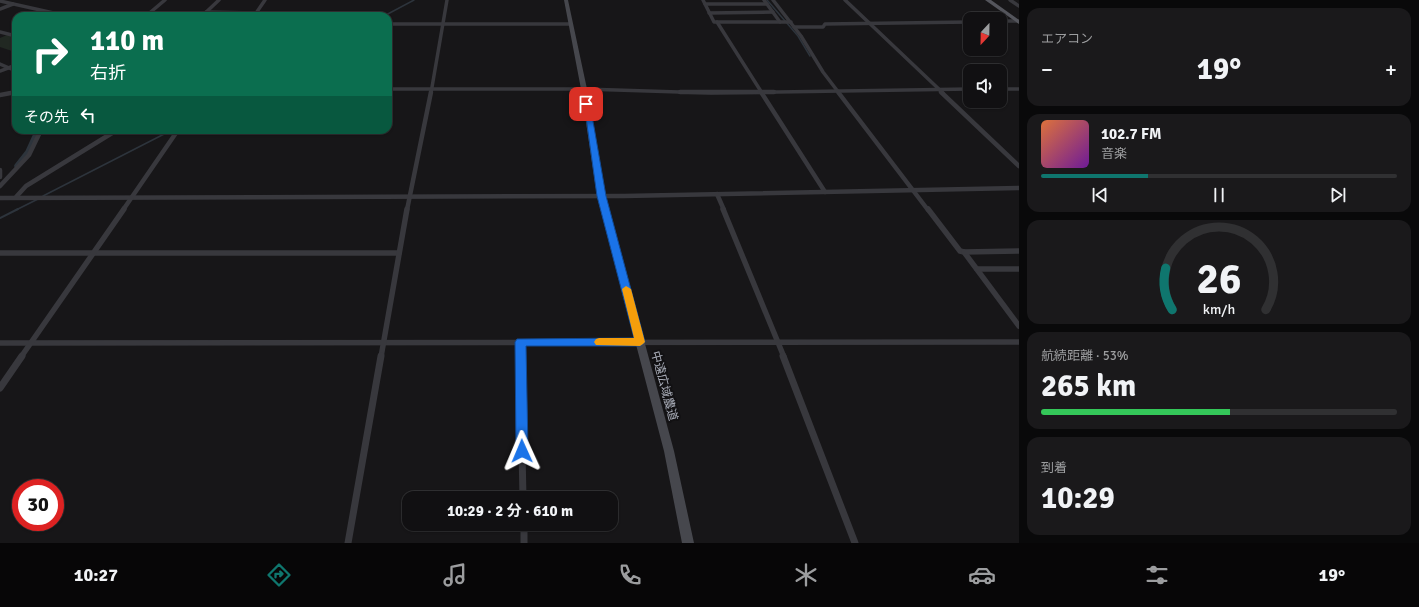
<!DOCTYPE html>
<html lang="ja">
<meta charset="utf-8">
<style>
body{margin:0;font-family:Signika,"Noto Sans JP",sans-serif;background:#1a191b;color:#f1f3f6;height:100vh;display:flex;flex-direction:column;font-size:15px;white-space:nowrap}
*{box-sizing:border-box;margin:0}
p{font-size:13px;color:#9c9d9f}
.icon{flex:none;width:22px;height:22px;fill:none;stroke:currentColor;stroke-width:2;stroke-linecap:round;stroke-linejoin:round}
.map{position:relative;flex:1;overflow:hidden}
.details{display:flex;flex-direction:column;gap:8px;padding:8px;background:#09090a;width:400px}
.details>*{flex:none}
.guide{position:absolute;left:12px;top:12px;width:380px;height:122px;border-radius:12px;box-shadow:0 1px 3px #0004,0 0 0 1px #303032;background:#0b6e4f;color:#fff;overflow:hidden}
.needle{width:26px;rotate:202deg}
.buttons{position:absolute;left:963px;top:12px;display:grid;gap:8px}
.buttons a{display:grid;place-items:center;width:44px;height:44px;border-radius:8px;background:#111012;box-shadow:0 1px 3px #0004,0 0 0 1px #303032;font-size:20px}
.speed{position:absolute;left:12px;top:479px;display:flex;gap:8px;font-size:20px;font-weight:700;text-align:center}
.speed>*{display:grid;place-content:center;width:52px;height:52px;border-radius:50%;background:#111012;box-shadow:0 1px 3px #0004,0 0 0 1px #303032;line-height:1}
.speed .limit{border:6px solid #d22;background:#fff;color:#111}
.pin{position:absolute;display:grid;place-items:center;width:34px;height:34px;color:#fff;margin:-17px;border-radius:8px;box-shadow:0 2px 6px #0006}
.me{position:absolute;width:44px;margin:-22px;rotate:359deg;stroke-linejoin:round;filter:drop-shadow(0 0 3px #0008)}
.turn{display:flex;align-items:center;gap:14px;height:84px;padding:0 12px;font-size:18px}
.turn .icon{width:52px;height:52px;stroke-width:2.5}
.turn b{display:block;font-size:28px;line-height:34px}
.then{display:flex;align-items:center;height:38px;padding:0 12px;background:#0003;gap:8px;font-size:15px}
.big{font-size:30px;font-weight:700;line-height:1.1}
.details .card{flex:1;display:flex;flex-direction:column;justify-content:center;gap:6px;min-width:0;padding:0 14px;border-radius:12px;background:#1a191b}
.details .dial{align-items:center;gap:0}
.dial svg{height:104px;overflow:visible;fill:none;stroke:#303032;stroke-width:7;stroke-linecap:round;text-anchor:middle}
.dial text{fill:#f1f3f6;stroke:none}
.song{display:flex;align-items:center;gap:12px}
.cover{width:48px;height:48px;border-radius:6px;background:linear-gradient(135deg,hsl(20 70% 55%),hsl(280 70% 35%))}
.played{height:4px;border-radius:2px;background:linear-gradient(90deg,#0f766e 30%,#303032 30%)}
.keys{display:flex;justify-content:space-around;direction:ltr}
.heat{display:flex;justify-content:space-between;align-items:center;font-size:22px;direction:ltr}
.charge{height:6px;border-radius:3px;background:linear-gradient(90deg,#34c759 53%,#303032 0)}
.trip{position:absolute;left:402px;top:491px;width:216px;height:40px;border-radius:12px;background:#111012;box-shadow:0 1px 3px #0004,0 0 0 1px #303032;font-weight:700;line-height:40px;text-align:center}
.dock{display:flex;height:64px;justify-content:space-around;align-items:center;background:#070607;color:#9c9d9f}
.dock .icon{width:28px;height:28px}
.dock .on{color:#0f766e}
.dock b{font-size:18px;color:#f1f3f6}
main{display:flex;flex:1;min-height:0}
.map>svg:first-child{display:block}
.green{fill:#212822}
.lines{fill:none;stroke-linecap:round;stroke-linejoin:round}
.stream-far1{stroke:#2d343c;stroke-width:1.5}
.stream{stroke:#2d343c;stroke-width:2}
.canal{stroke:#2d343c;stroke-width:5.5}
.street-far3{stroke:#38383d;stroke-width:3.5}
.street-far2{stroke:#38383d;stroke-width:4.5}
.street-far1{stroke:#38383d;stroke-width:5.5}
.street{stroke:#38383d;stroke-width:7}
.secondary{fill:#46474d;fill-rule:evenodd}
.primary{fill:#54555c;fill-rule:evenodd}
.route{fill:#1a73e8;stroke:#114b97}
.slow{fill:#f59e0b}
.labels{text-anchor:middle;dominant-baseline:central;stroke-width:4;stroke-linejoin:round;paint-order:stroke}
.street-label{font-size:12px;fill:#a9adb8;stroke:#121113}
</style>
<main>
<div class="map">
<svg width="1019" height="543" viewBox="0 0 1019 543">
<rect width="100%" height="100%" fill="#171618"/>
<!-- green -->
<polygon class="green" points="7,35 16,37 16,49 12,51 0,47 0,38"/>
<g class="lines">
<!-- stream-far1 -->
<g class="stream-far1">
<polyline points="767,0 798,36 810,56"/>
<polyline points="384,16 414,0"/>
<polyline points="43,196 172,130"/>
<polyline points="16,210 38,199"/>
</g>
<!-- stream -->
<polyline class="stream" points="0,218 18,209"/>
<!-- canal -->
<polyline class="canal" points="17,166 28,152 38,130"/>
<!-- street-far3 -->
<g class="street-far3">
<polyline points="703,0 714,22 791,22"/>
<polyline points="764,0 780,22"/>
<polyline points="773,0 801,36 823,72 839,93"/>
<polyline points="845,0 943,93"/>
<polyline points="1010,0 1019,6"/>
<polyline points="0,1 67,16"/>
<polyline points="705,4 767,4"/>
<polyline points="0,9 13,4"/>
<polyline points="206,12 256,13"/>
<polyline points="709,13 773,12"/>
<polyline points="146,16 165,0"/>
<polyline points="202,16 219,0"/>
<polyline points="254,16 265,0"/>
<polyline points="1000,21 1019,21"/>
<polyline points="717,22 762,93"/>
<polyline points="388,24 570,24"/>
<polyline points="794,27 823,27 825,24 970,22"/>
<polyline points="0,32 16,36"/>
<polyline points="0,64 16,71"/>
<polyline points="0,71 16,65"/>
<polyline points="388,89 584,89 711,93 970,89"/>
<polyline points="1000,89 1019,89"/>
<polyline points="11,93 16,92"/>
<polyline points="431,93 447,0"/>
</g>
<!-- street-far2 -->
<g class="street-far2">
<polyline points="680,92 774,92"/>
<polyline points="761,92 825,192"/>
<polyline points="838,92 928,210"/>
<polyline points="941,92 1019,166"/>
<polyline points="0,95 16,92"/>
<polyline points="0,170 0,177"/>
<polyline points="0,186 29,155 41,130"/>
<polyline points="717,194 724,210"/>
<polyline points="16,197 26,186 117,130"/>
<polyline points="0,198 624,196 1019,188"/>
<polyline points="123,210 178,130"/>
<polyline points="407,210 431,92"/>
</g>
<!-- street-far1 -->
<g class="street-far1">
<polyline points="723,209 784,357"/>
<polyline points="928,209 960,251 964,252 1019,326"/>
<polyline points="964,252 1019,251"/>
<polyline points="0,253 399,253"/>
<polyline points="977,269 1019,269"/>
<polyline points="520,342 520,357"/>
<polyline points="0,343 1019,342"/>
<polyline points="21,357 124,209"/>
<polyline points="381,357 407,209"/>
</g>
<!-- street -->
<g class="street">
<polyline points="520,356 523,498"/>
<polyline points="783,356 855,543"/>
<polyline points="0,388 22,356"/>
<polyline points="524,524 524,543"/>
<polyline points="348,543 381,356"/>
</g>
<!-- secondary -->
<polygon class="secondary" points="564,0 568,0 587,89 605,196 674,451 694,543 682,543 664,451 597,196 581,89"/>
<!-- primary -->
<polygon class="primary" points="985,0 991,0 1019,20 1019,24"/>
</g>
<!-- route -->
<polygon class="route" points="584,103 590,104 606,196 645,342 643,344 640,346 526,346 528,451 526,455 522,456 518,455 516,451 515,342 517,339 634,338 597,196"/>
<!-- slow -->
<polygon class="slow" points="626,286 631,289 645,342 643,344 640,346 596,345 594,342 596,339 599,338 634,338 622,289"/>
<g class="labels">
<!-- street labels -->
<g class="street-label">
<text transform="translate(664 386) rotate(75)">中遠広域農道</text>
</g>
</g>
</svg>
<div class="buttons">
<a><svg class="needle" viewBox="-14 -14 28 28"><path d="M0-13l5 13h-10z" fill="#e53935"/><path d="M0 13l5-13h-10z" fill="#9c9d9f"/></svg></a>
<a><svg class="icon" aria-label="sound" viewBox="0 0 24 24"><path d="M4 9h4l5-4v14l-5-4H4zM17 9q2 3 0 6"/></svg></a>
</div>
<div class="speed"><div class="limit">30</div></div>
<div class="pin" style="left:586px;top:104px;background:#d93025"><svg class="icon" aria-label="arrive" viewBox="0 0 24 24"><path d="M6 21V4h12l-3 4 3 4H6"/></svg></div>
<svg class="me" style="left:522px;top:451px" viewBox="-20 -20 40 40"><path d="M0-17L14 15 0 8-14 15z" fill="#1a73e8" stroke="#fff" stroke-width="4"/></svg>
<div class="trip">10:29 · 2 分 · 610 m</div>
<div class="guide">
<div class="turn"><svg class="icon" aria-label="right" viewBox="0 0 24 24"><path d="M7 20v-9h11M14 6l5 5-5 5"/></svg><div><b>110 m</b>右折</div></div>
<div class="then">その先<svg class="icon" aria-label="left" viewBox="0 0 24 24"><path d="M17 20v-9H6M10 6l-5 5 5 5"/></svg></div>
</div>
</div>
<section class="details">
<div class="card"><p>エアコン</p>
<div class="heat"><a>−</a><b class="big">19°</b><a>+</a></div>
</div>
<div class="card">
<div class="song"><i class="cover"></i><div><b>102.7 FM</b><p>音楽</p></div></div>
<div class="played"></div>
<div class="keys"><svg class="icon" aria-label="previous" viewBox="0 0 24 24"><path d="M18 5L8 12l10 7zM5 5v14"/></svg><svg class="icon" aria-label="pause" viewBox="0 0 24 24"><path d="M8 5v14M16 5v14"/></svg><svg class="icon" aria-label="next" viewBox="0 0 24 24"><path d="M6 5l10 7-10 7zM19 5v14"/></svg></div>
</div>
<div class="card dial"><svg viewBox="0 0 100 80">
<path d="M14 69A42 42 0 1 1 86 69"/>
<path d="M14 69A42 42 0 0 1 9 37" stroke="#0f766e"/>
<text x="50" y="56" font-size="32" font-weight="700">26</text>
<text x="50" y="72" font-size="11">km/h</text>
</svg></div>
<div class="card"><p>航続距離 · 53%</p><b class="big">265 km</b><div class="charge"></div></div>
<div class="card"><p>到着</p><b class="big">10:29</b></div>
</section>
</main>
<nav class="dock">
<b>10:27</b>
<svg class="icon on" aria-label="directions" viewBox="0 0 24 24"><path d="M12 3l9 9-9 9-9-9zM9 14v-3h6M13 9l2 2-2 2"/></svg>
<svg class="icon" aria-label="music" viewBox="0 0 24 24"><path d="M9 18V5l10-2v13"/><circle cx="6" cy="18" r="3"/><circle cx="16" cy="16" r="3"/></svg>
<svg class="icon" aria-label="phone" viewBox="0 0 24 24"><path d="M5 4h4l2 5-3 2q2 4 5 5l2-3 5 2v4C11 20 4 13 5 4z"/></svg>
<svg class="icon" aria-label="climate" viewBox="0 0 24 24"><path d="M12 3v18M4 7l16 10M4 17L20 7"/></svg>
<svg class="icon" aria-label="car" viewBox="0 0 24 24"><path d="M5 17H2v-5l4-1 3-4h7l3 4 3 1v5h-3M9 17h6M6 11h13"/><circle cx="7" cy="17" r="2"/><circle cx="17" cy="17" r="2"/></svg>
<svg class="icon" aria-label="filters" viewBox="0 0 24 24"><path d="M4 7h16M4 17h16"/><circle cx="9" cy="7" r="2"/><circle cx="15" cy="17" r="2"/></svg>
<b>19°</b>
</nav>
